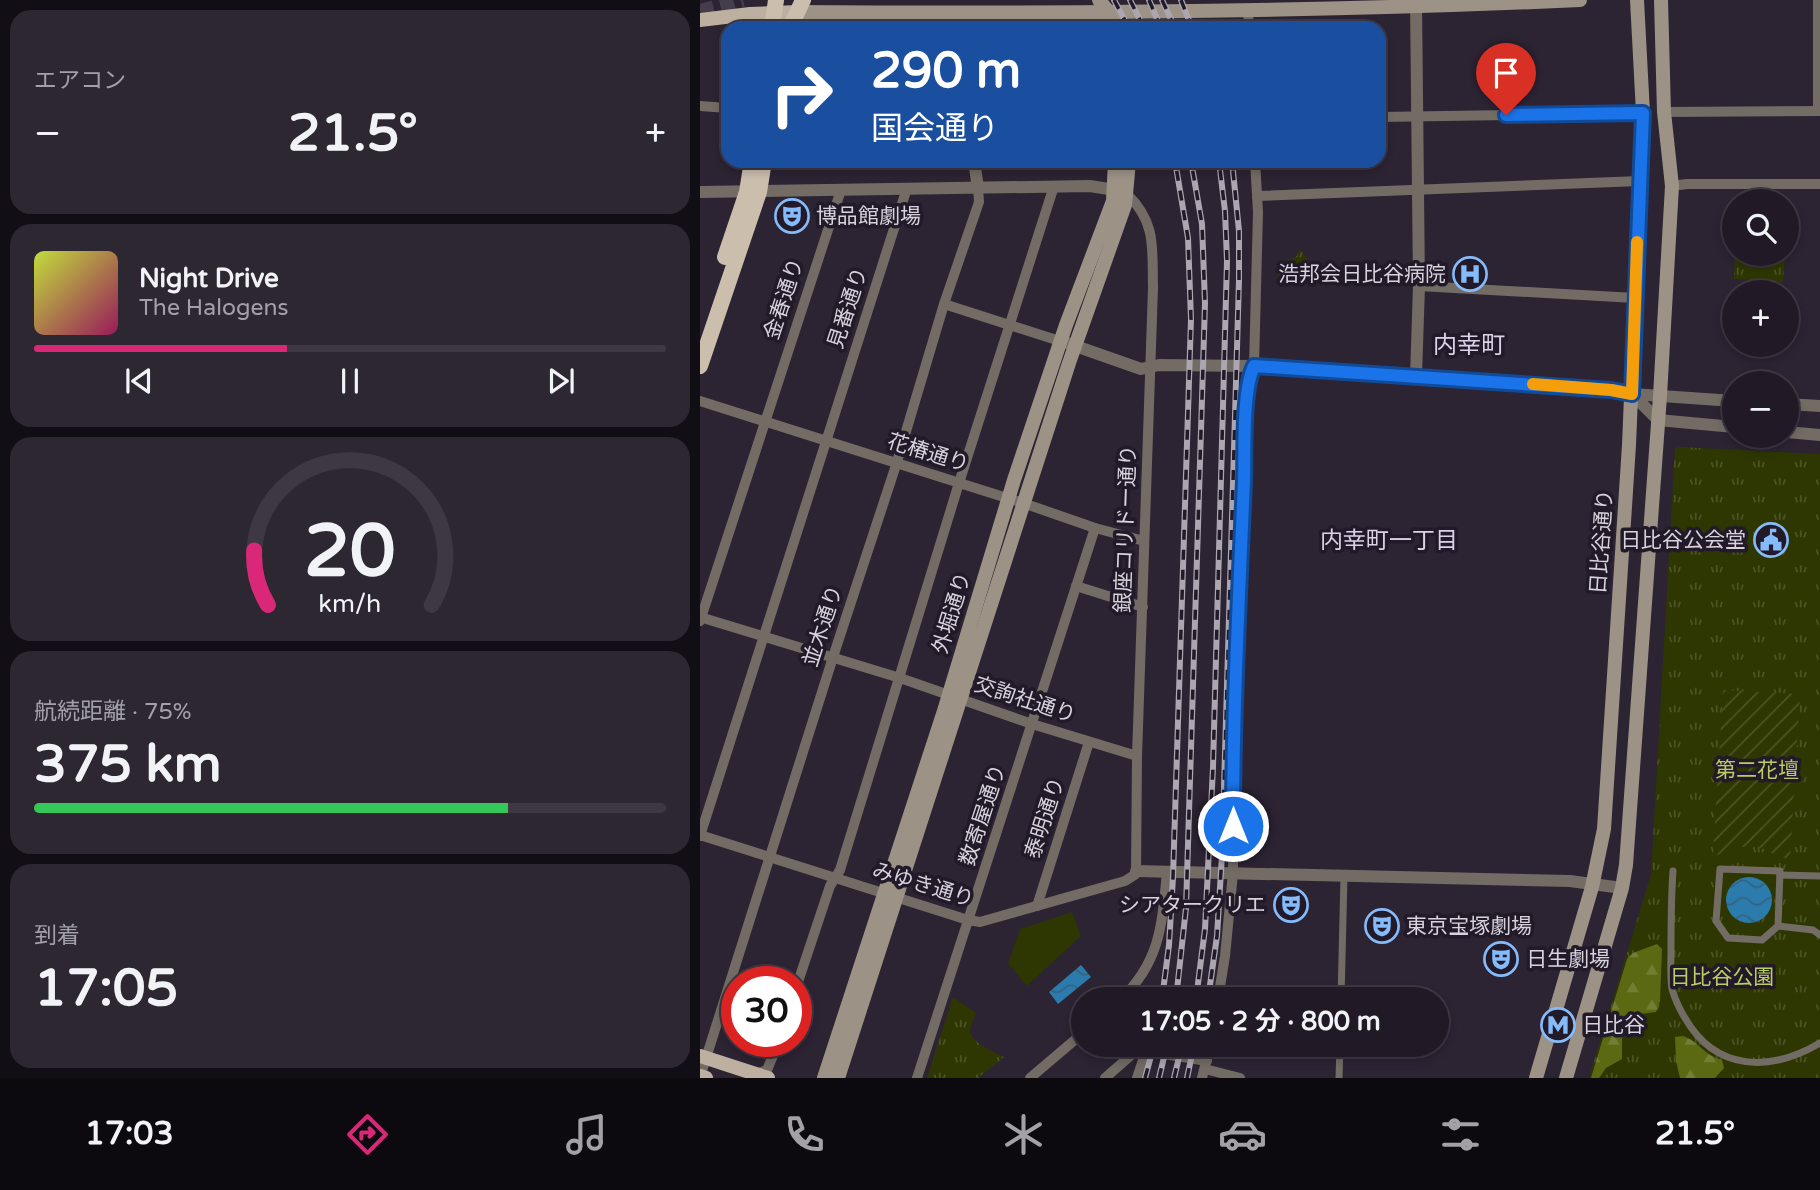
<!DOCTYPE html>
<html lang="ja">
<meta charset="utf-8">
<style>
body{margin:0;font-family:"Varela Round","Noto Sans JP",sans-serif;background:#2d2732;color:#f1f3f6;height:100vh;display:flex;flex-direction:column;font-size:26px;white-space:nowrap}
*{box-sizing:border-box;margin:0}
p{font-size:23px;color:#a2a1a7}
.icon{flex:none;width:38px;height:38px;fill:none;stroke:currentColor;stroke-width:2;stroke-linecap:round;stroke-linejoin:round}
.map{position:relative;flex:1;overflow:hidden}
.details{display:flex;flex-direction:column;gap:10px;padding:10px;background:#120e15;width:700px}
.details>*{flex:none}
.top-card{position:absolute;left:21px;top:21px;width:665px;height:147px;border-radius:21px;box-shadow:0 4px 10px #0003,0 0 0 2px #3e3843;background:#1a4fa0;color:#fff;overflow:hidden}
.fabs{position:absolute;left:1022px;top:189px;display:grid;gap:14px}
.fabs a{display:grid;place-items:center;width:77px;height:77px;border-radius:50%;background:#211a26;box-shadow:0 4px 10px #0003,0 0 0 2px #3e3843;font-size:35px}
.speed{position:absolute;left:21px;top:966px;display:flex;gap:14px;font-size:35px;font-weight:700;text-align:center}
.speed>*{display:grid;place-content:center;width:91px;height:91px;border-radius:50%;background:#211a26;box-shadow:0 4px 10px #0003,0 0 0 2px #3e3843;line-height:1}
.speed .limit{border:10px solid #d22;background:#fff;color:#111}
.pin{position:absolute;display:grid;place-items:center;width:60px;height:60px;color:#fff;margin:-72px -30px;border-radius:50% 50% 50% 0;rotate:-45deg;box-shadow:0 0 7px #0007}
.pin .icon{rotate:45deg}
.me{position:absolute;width:77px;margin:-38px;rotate:0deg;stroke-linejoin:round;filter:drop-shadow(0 0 5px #0008)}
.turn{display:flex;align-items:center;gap:24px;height:147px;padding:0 35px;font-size:32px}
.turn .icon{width:91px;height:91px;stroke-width:2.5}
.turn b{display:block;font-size:49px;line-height:60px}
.big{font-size:52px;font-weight:700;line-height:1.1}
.details .widget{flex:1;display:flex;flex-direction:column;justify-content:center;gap:10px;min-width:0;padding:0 24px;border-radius:21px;background:#2d2732}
.details .dial{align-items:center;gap:0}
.dial svg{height:182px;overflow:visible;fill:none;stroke:#3e3843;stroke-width:7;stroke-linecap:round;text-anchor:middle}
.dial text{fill:#f1f3f6;stroke:none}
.song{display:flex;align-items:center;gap:21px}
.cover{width:84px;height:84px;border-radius:10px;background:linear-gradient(135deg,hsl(70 70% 55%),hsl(330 70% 35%))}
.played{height:7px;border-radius:4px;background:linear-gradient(90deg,#db2777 40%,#3e3843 40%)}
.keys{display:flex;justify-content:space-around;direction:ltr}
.heat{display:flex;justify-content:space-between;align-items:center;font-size:38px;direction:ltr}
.charge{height:10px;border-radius:5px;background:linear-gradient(90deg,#34c759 75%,#3e3843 0)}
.trip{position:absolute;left:371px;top:987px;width:378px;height:70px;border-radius:35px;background:#211a26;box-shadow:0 4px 10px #0003,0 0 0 2px #3e3843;font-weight:700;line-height:70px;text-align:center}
.dock{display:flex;height:112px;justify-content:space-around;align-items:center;background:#0d0a0f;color:#a2a1a7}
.dock .icon{width:49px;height:49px}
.dock .selected{color:#db2777}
.dock b{font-size:32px;color:#f1f3f6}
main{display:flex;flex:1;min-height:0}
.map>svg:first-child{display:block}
.grass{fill:url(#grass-tufts)}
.forest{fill:url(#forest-firs)}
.garden{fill:url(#garden-furrows)}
.pitch{fill:#2e3701}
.water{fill:url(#water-waves)}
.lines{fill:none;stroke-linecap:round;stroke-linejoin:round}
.primary-tunnel{stroke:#463d4c;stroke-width:14;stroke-dasharray:14 7;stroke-linecap:butt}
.pedestrian{stroke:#726c64;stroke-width:7}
.minor{stroke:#726c64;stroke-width:10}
.tertiary{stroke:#726c64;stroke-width:12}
.secondary{stroke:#9d9286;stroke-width:14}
.primary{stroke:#beb0a1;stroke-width:14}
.trunk{stroke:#ccbead;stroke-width:16}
.rail-casing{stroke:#aca6b1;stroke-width:6}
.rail{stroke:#221a29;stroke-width:3.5;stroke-dasharray:10;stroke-linecap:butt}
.route-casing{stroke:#114b97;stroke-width:18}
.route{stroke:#1a73e8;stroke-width:12}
.slow{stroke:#f59e0b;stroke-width:12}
.labels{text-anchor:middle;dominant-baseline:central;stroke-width:7;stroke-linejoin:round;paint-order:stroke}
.poi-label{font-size:21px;fill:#d7d2dc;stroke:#221a29;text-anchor:start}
.street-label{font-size:21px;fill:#d7d2dc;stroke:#221a29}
.park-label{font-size:21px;fill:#b8ce60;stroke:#221a29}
.neighbourhood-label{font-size:23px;fill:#dcd1e7;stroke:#221a29}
.quarter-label{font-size:24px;fill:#dcd1e7;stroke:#221a29}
</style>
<main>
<section class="details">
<div class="widget"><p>エアコン</p>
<div class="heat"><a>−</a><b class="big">21.5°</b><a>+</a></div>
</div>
<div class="widget">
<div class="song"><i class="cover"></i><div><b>Night Drive</b><p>The Halogens</p></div></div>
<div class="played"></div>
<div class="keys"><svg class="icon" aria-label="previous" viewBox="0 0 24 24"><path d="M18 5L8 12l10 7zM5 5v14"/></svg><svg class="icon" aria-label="pause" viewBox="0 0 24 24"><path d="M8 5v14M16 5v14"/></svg><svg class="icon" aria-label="next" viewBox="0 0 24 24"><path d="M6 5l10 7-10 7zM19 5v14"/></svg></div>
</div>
<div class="widget dial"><svg viewBox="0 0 100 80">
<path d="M14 69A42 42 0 1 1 86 69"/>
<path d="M14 69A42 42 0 0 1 8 45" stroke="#db2777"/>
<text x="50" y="56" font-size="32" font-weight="700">20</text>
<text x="50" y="72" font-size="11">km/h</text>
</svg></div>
<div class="widget"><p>航続距離 · 75%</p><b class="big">375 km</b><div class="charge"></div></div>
<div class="widget"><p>到着</p><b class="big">17:05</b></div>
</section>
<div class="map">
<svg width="1120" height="1078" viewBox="0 0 1120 1078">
<defs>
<pattern id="grass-tufts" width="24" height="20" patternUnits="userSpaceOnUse" patternTransform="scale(1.75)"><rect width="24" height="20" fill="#2e3701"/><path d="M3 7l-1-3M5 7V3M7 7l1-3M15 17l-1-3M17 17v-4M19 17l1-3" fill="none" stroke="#4c5325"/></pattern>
<pattern id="forest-firs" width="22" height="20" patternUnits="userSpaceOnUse" patternTransform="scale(1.75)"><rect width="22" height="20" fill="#5b6912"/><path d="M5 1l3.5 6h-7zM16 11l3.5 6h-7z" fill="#727e34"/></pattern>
<pattern id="garden-furrows" width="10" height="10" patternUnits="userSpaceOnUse" patternTransform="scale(1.75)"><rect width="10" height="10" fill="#2e3701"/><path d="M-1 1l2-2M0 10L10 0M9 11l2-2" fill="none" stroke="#4c5325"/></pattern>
<pattern id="water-waves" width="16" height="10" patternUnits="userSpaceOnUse" patternTransform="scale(1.75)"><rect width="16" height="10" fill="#2c7bad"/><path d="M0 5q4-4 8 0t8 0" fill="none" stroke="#346382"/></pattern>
</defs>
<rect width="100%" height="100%" fill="#2c2333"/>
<!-- grass -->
<g class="grass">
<polygon points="599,249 616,268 611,281 578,280 578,273 586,268 588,260 597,256"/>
<polygon points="1035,254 1085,254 1083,282 1034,279"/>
<polygon points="980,447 1120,454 1120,1078 889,1078 951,874 975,448"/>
<path d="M253,997L276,1013C275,1017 271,1024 270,1029C269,1042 294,1052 304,1057L278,1078H227Z"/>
</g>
<!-- forest -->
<g class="forest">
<polygon points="957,944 962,949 960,1001 956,1012 933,1015 922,1039 922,1059 906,1068 899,1078 891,1078 927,959 933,953"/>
<path d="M983,1036C1001,1043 1002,1054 1022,1060L1024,1068L1015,1078H980L976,1061L975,1037Z"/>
</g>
<!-- garden -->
<path class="garden" d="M1023,690L1100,694L1090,859C1077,858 1066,847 1052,846C1037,845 1026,855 1013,855Z"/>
<!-- pitch -->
<polygon class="pitch" points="372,912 381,936 327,986 308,964 320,929"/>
<!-- water -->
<g class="water">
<circle cx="1049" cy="900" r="23"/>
<polygon points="381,965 391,977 358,1004 349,992"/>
</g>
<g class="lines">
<!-- primary-tunnel -->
<polyline class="primary-tunnel" points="0,11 43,0"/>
<!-- pedestrian -->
<g class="pedestrian">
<polygon points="1020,869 1080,871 1078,926 1062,940 1028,938 1016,921"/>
<path d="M973,871C971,898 971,924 971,951C971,963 970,977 972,989C975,999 980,1010 985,1018C1016,1072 1071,1072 1120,1043"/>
<polyline points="1080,875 1120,876"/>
<polyline points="1078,926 1113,930 1120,935"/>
<polyline points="641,999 644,876"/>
<polyline points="639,1078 640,1045"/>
</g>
<!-- minor -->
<g class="minor">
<polyline points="1118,0 1118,111"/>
<polyline points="548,10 549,28"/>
<polyline points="0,106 28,108"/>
<polyline points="964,112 1120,111"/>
<polyline points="679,117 943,113"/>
<polyline points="972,186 987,184 1120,184"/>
<polyline points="557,196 940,181"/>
<polyline points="719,286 935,298"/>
<polyline points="244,304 366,343"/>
<polyline points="0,401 323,503 395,528 444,541"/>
<polyline points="376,586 443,607"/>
<polyline points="0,617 200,678 332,724 437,756"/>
<polyline points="0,621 141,190"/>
<path d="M0,835L268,920L280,922L425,881L436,874L437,756L453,288C452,249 457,223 427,194"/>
<polyline points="0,836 207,188"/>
<polyline points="337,906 389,742"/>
<polyline points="96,988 130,886 140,870 259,483 354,186"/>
<path d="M421,999C461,961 462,923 467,872"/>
<polyline points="518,999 525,956 533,873 533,739 548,378 554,366 558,212 555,161"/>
<polyline points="446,1051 507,1061"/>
<polyline points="505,1069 540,1078"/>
<polyline points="56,1074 67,1070 79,1041"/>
<polyline points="0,1077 135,651 196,465 244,304 279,202 278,188"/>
<polyline points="217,1078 395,528"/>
<polyline points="330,1078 383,1033"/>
<polyline points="405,1078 437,1050 446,1051 437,1078"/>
<polyline points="502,1078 510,1045"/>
</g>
<!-- tertiary -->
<g class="tertiary">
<polyline points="716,0 719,286 716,376"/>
<polyline points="267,12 267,28"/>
<polyline points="274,161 278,188"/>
<polyline points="0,192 390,186 421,191"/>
<polyline points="367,343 441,369 459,365 554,366 911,390 932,394 1034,401"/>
<polyline points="932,394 958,420 1034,427"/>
<polyline points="1087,404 1120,406"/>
<polyline points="1087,432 1120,435"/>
<polyline points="436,871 870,881 922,888"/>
</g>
<!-- secondary -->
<g class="secondary">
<polyline points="399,0 422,28"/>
<path d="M97,12C358,14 619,12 880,0"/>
<polyline points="124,1078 244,711 314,480 366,325 413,201 415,161"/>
<polyline points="138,1078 369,363 425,205 429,161"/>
<polyline points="836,1078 892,887 904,829 929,445 940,181 943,113 937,0"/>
<polyline points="866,1078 922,888 926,865 960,396 972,186 964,112 961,0"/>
</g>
<!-- primary -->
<g class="primary">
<polyline points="0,20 50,14 97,12"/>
<polyline points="0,1056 68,1078"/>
<polyline points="0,1076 6,1078"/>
</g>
<!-- trunk -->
<g class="trunk">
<polyline points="72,28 76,0"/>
<polyline points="90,28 103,0"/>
<polyline points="25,257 47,192 52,161"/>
<polyline points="0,366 59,192 64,161"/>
</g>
<!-- rail casing -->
<g class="rail-casing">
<g id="rail">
<polyline points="414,0 429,28"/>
<polyline points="430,0 444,28"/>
<polyline points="449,0 461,28"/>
<polyline points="462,0 475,28"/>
<polyline points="481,0 492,28"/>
<polyline points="462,999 469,945 473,877 491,319 488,238 475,161"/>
<polyline points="476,999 486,908 505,303 502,224 491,161"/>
<polyline points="496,999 505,929 513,767 527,261 525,211 519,161"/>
<polyline points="508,999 517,936 522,855 539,280 539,231 532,161"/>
<polyline points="445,1078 454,1045"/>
<polyline points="459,1078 467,1045"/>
<polyline points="474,1078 482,1045"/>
<polyline points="487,1078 494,1045"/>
</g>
</g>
<!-- rail -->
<use href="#rail" class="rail"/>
</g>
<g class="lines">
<!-- route casing -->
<g class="route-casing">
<path id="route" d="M533,826C533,711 539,596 544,481C545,450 542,392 554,366L911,390L932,394L943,113L806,115"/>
</g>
<!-- route -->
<use href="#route" class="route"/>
<!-- slow -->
<polyline class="slow" points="833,384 911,390 932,394 937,242"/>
</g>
<!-- icons -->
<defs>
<g id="theatre-ring" transform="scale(1.75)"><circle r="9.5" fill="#221a29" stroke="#86bbfb" stroke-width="1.5"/><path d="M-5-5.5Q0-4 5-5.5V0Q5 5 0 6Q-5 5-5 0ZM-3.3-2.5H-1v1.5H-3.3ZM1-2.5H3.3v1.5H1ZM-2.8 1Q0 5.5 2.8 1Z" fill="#86bbfb"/></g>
<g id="hospital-ring" transform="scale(1.75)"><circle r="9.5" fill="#221a29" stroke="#86bbfb" stroke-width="1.5"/><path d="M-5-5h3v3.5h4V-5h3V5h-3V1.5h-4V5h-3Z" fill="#86bbfb"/></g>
<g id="civic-ring" transform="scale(1.75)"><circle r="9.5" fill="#221a29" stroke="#86bbfb" stroke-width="1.5"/><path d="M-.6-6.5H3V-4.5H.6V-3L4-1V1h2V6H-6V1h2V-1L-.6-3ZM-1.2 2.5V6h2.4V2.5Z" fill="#86bbfb"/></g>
<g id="metro-ring" transform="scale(1.75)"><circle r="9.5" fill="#221a29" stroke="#86bbfb" stroke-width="1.5"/><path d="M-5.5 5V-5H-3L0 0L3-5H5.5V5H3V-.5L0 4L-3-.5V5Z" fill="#86bbfb"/></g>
</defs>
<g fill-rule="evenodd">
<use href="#theatre-ring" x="92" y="216"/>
<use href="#hospital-ring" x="770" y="274"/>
<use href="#civic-ring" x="1071" y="540"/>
<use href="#theatre-ring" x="591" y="905"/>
<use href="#theatre-ring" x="682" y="926"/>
<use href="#theatre-ring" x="801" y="959"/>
<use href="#metro-ring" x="858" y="1025"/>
</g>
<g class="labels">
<!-- poi labels -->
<g class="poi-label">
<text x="116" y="216">博品館劇場</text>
<text x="746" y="274" text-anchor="end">浩邦会日比谷病院</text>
<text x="1046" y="540" text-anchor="end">日比谷公会堂</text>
<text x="566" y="905" text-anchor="end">シアタークリエ</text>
<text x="706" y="926">東京宝塚劇場</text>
<text x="826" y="959">日生劇場</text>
<text x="882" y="1025">日比谷</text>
</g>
<!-- street labels -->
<g class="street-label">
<text transform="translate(84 299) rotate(-72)">金春通り</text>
<text transform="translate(148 308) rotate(-72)">見番通り</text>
<text transform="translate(228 453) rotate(17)">花椿通り</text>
<text transform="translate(426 529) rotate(-88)">銀座コリドー通り</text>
<text transform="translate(902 542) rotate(-86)">日比谷通り</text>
<text transform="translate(252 613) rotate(-73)">外堀通り</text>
<text transform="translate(123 626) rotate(-72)">並木通り</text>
<text transform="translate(325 700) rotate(18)">交詢社通り</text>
<text transform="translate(283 815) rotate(-72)">数寄屋通り</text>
<text transform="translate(345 818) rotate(-72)">泰明通り</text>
<text transform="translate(223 885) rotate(17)">みゆき通り</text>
</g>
<!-- park labels -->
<g class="park-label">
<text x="1057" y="770">第二花壇</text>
<text x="1022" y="977">日比谷公園</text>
</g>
<!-- neighbourhood labels -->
<g class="neighbourhood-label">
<text x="689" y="541">内幸町一丁目</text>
</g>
<!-- quarter labels -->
<g class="quarter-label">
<text x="769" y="345">内幸町</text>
</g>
</g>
</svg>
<div class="fabs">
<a><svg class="icon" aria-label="search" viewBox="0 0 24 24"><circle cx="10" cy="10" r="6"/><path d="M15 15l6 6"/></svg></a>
<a>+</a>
<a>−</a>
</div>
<div class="speed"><div class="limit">30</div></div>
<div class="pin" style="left:806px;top:115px;background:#d93025"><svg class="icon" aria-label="arrive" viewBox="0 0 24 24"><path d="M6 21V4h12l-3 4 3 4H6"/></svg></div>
<svg class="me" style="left:533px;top:826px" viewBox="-20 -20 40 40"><circle r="17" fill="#1a73e8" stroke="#fff" stroke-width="3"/><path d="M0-11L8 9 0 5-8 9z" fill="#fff"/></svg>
<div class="trip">17:05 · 2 分 · 800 m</div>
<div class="top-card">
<div class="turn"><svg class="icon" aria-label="right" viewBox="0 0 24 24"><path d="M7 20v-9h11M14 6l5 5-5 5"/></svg><div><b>290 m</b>国会通り</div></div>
</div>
</div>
</main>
<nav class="dock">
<b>17:03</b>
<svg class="icon selected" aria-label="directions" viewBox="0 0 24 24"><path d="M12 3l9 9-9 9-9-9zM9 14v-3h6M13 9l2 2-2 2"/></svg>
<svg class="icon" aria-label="music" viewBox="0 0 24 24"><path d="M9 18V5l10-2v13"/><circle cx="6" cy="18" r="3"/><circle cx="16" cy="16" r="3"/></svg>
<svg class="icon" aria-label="phone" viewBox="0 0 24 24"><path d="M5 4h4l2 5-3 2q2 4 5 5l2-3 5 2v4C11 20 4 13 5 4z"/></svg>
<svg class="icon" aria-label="climate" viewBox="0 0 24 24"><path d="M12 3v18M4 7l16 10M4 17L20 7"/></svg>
<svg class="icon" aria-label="car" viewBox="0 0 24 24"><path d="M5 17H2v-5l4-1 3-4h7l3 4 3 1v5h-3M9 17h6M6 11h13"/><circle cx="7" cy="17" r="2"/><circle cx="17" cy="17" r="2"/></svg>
<svg class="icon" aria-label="filters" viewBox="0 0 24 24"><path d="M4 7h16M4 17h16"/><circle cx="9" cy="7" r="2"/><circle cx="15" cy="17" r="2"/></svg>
<b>21.5°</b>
</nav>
